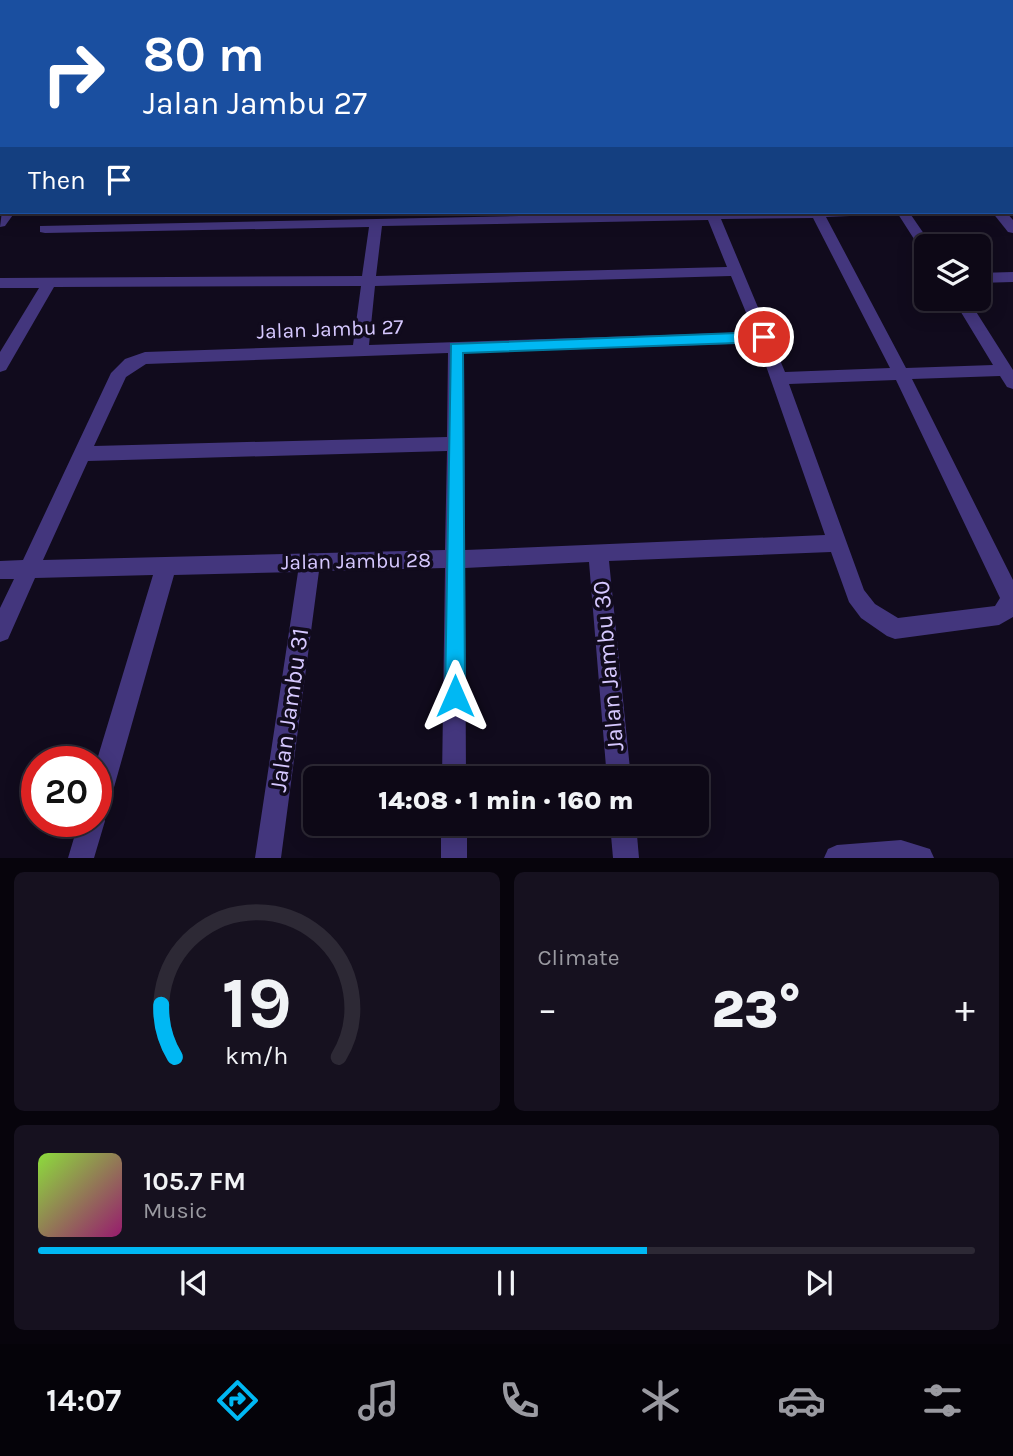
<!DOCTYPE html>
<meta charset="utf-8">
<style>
body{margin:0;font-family:Karla,sans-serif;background:#16111f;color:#f1f3f6;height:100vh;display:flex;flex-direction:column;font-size:26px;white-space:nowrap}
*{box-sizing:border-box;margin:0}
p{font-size:23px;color:#9a9aa1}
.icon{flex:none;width:38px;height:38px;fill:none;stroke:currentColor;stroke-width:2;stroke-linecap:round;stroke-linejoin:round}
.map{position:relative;height:858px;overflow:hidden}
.details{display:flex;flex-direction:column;gap:14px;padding:14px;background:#07040c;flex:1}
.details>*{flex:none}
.top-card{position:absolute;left:0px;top:0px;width:1013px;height:214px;box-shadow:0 4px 18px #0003,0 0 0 2px #2d2935;background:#1a4fa0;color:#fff;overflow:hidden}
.fabs{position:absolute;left:914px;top:234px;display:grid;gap:14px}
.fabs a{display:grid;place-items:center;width:77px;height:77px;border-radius:10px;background:#0d0816;box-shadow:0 4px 18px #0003,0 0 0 2px #2d2935;font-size:35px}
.speed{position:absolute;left:21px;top:746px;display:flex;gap:14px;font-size:35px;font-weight:700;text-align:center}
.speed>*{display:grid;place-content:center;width:91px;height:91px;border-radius:50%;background:#0d0816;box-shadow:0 4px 18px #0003,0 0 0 2px #2d2935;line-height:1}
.speed .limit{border:10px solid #d22;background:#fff;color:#111}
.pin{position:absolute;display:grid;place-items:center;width:60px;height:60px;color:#fff;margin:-30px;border:4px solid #fff;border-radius:50%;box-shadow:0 2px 7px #0007}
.me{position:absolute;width:77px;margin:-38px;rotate:0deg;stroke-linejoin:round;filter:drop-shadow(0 0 5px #0008)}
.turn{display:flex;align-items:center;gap:24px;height:147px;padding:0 28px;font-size:32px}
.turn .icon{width:91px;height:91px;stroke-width:2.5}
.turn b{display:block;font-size:49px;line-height:60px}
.then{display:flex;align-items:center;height:66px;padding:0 28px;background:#0003;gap:14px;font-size:26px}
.big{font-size:52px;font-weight:800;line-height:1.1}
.details .widget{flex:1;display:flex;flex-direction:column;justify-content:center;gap:10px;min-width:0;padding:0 24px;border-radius:10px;background:#16111f}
.details .dial{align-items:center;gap:0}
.dial svg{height:182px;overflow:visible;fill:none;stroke:#2d2935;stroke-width:7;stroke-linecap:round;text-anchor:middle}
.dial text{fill:#f1f3f6;stroke:none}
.song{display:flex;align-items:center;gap:21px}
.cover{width:84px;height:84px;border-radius:10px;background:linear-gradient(135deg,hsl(90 70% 55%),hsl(320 70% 35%))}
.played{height:7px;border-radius:4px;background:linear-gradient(90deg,#00b8f3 65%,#2d2935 65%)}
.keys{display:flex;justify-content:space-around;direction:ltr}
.heat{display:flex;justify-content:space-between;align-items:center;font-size:38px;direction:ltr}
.details .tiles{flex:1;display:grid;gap:14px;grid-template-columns:1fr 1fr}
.widget:last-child{grid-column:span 2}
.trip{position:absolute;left:303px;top:766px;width:406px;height:70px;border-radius:10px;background:#0d0816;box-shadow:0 4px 18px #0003,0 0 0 2px #2d2935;font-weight:800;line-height:70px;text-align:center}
.menu{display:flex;height:112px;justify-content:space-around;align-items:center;background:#050309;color:#9a9aa1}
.menu .icon{width:49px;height:49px}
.menu .on{color:#00b8f3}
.menu b{font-size:32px;color:#f1f3f6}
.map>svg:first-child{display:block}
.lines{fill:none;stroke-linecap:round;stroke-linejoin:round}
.minor{fill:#43367d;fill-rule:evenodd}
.route{fill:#00b8f3;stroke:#00789e;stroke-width:2}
.labels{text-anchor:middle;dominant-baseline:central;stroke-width:7;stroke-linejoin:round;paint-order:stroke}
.street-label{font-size:21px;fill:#d6c8ff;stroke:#110b1d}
.near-street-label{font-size:24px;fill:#d6c8ff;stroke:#110b1d}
</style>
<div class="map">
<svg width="1013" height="858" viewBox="0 0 1013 858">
<rect width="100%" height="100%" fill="#110b1d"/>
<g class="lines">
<!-- minor -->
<g class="minor">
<polygon points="245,0 253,0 244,2"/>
<rect x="427" y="0" width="8" height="2"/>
<polygon points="619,0 627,0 628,2 619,2"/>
<polygon points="693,0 701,0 702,2 693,2"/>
<polygon points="749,0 757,0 758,2 749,2"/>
<polygon points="822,0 830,0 831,2 822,2"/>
<polygon points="883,0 891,0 892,2 883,2"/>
<rect x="1012" y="7" width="1" height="6"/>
<rect x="0" y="21" width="2" height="6"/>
<rect x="1012" y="21" width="1" height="6"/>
<rect x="0" y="36" width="2" height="6"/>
<rect x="1012" y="40" width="1" height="6"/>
<rect x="1012" y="119" width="1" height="7"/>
<polygon points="1012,138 1013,138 1013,146 1012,145"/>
<polygon points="2,211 15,212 5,226 0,227"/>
<path d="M708,212H909L933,247H926V251L921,250L898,214L826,217L906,368L993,365L953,299H968L1013,370V389L1007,387L1000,376L912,379L1013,580V617L999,625L895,639L887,636L861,618L849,602L831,552L609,561L631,779H607L589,562L465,568L466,779H442L445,568L319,571L281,858H255L298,572L174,575L109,805L102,815L105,821L94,858H68L79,821H96V763L153,575L35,578L8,639L0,642V608L14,579H0V561L23,560L111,373L125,359L145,352L353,345L361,286L54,287L6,370L0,372V352L39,288H0V278L362,276L369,227L45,233L40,232V226ZM813,218L890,368L785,372L721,219ZM708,220L727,267L376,276L382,226ZM731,276L754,332L369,345L375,286ZM758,343L825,535L465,550L464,353ZM448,353L447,437L94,446L126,377L146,364ZM896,380L1000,598L995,606L898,618L875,604L864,590L789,384ZM447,451L445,550L43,560L88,461Z"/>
<polygon points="992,212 1006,212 1013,220 1013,233 1008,232"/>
<polygon points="1013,272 1013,282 978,283 978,273"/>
<rect x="441" y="824" width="26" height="34"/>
<polygon points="610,824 636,824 639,858 613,858"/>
<polygon points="901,840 930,849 934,858 824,858 828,849 837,845"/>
</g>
</g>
<!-- route -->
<polygon class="route" points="764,332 771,337 764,342 463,353 465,696 462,704 455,707 448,704 445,696 451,344"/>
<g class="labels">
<!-- street labels -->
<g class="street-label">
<text transform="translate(330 329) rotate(-2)">Jalan Jambu 27</text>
<text transform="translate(356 561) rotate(-1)">Jalan Jambu 28</text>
</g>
<!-- near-street labels -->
<g class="near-street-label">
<text transform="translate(608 666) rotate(-95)">Jalan Jambu 30</text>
<text transform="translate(289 710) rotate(-82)">Jalan Jambu 31</text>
</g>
</g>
</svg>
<div class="fabs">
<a><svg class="icon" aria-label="layers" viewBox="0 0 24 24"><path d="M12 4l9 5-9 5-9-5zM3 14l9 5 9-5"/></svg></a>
</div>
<div class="speed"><div class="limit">20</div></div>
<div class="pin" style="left:764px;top:337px;background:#d93025"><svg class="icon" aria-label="arrive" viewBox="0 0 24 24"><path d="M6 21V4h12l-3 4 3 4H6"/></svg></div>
<svg class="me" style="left:455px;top:696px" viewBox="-20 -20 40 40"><path d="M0-17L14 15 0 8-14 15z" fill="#00b8f3" stroke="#fff" stroke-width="4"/></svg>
<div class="trip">14:08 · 1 min · 160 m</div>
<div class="top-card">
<div class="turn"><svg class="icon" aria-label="right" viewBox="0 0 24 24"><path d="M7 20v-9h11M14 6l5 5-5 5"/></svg><div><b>80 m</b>Jalan Jambu 27</div></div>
<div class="then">Then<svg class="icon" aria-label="arrive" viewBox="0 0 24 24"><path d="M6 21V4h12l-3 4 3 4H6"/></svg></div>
</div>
</div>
<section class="details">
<div class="tiles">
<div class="widget dial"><svg viewBox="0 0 100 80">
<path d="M14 69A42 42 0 1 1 86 69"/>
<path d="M14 69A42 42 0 0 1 8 46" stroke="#00b8f3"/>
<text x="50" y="56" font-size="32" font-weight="700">19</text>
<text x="50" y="72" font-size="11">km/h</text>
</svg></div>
<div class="widget"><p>Climate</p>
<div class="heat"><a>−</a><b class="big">23°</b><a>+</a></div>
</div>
<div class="widget">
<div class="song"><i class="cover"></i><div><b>105.7 FM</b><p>Music</p></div></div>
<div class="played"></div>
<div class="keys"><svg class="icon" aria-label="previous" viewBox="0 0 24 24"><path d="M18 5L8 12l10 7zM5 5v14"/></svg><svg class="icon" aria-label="pause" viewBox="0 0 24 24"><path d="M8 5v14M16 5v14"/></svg><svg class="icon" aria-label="next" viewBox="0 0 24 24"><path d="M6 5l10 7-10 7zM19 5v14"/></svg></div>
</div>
</div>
</section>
<nav class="menu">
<b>14:07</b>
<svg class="icon on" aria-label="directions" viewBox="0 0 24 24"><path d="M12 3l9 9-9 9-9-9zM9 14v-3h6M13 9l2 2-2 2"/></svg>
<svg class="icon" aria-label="music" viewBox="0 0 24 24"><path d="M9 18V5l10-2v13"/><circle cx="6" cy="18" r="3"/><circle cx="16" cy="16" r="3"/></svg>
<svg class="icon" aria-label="phone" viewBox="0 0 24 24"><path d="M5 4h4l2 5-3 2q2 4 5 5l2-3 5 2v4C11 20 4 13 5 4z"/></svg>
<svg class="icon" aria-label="climate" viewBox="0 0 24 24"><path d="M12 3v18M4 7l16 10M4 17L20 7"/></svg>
<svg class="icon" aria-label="car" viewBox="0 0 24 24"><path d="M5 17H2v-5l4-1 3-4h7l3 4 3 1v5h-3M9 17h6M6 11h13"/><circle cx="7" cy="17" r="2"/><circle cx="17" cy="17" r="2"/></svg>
<svg class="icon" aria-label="filters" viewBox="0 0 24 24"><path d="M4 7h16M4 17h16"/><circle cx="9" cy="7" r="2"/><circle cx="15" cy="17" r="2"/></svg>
</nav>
